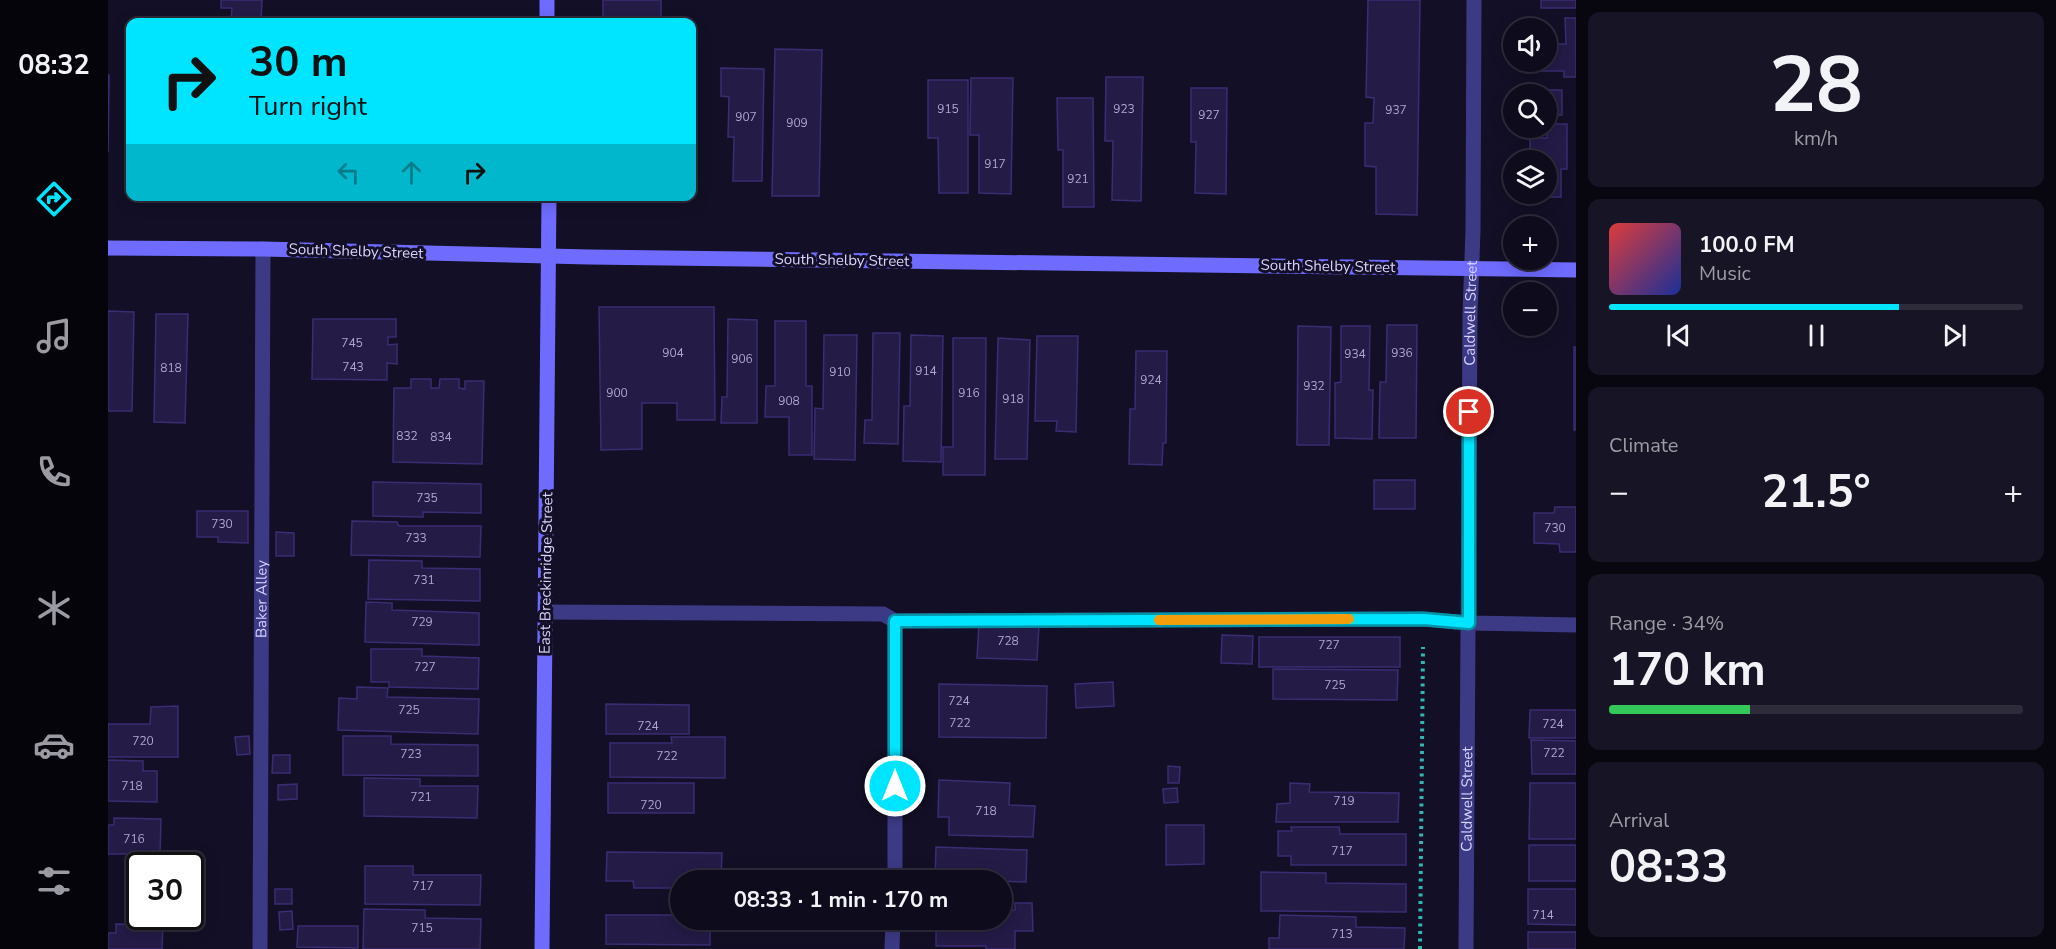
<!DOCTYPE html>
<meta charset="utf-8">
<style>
body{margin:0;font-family:"Nunito Sans",sans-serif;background:#171425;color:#f1f3f6;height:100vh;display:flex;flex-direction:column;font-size:22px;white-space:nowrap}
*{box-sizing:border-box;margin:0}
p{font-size:20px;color:#9b9ba3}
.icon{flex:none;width:33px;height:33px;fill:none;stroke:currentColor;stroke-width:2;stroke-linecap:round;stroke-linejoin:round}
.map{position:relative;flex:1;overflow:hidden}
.drawer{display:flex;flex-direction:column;gap:12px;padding:12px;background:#08060f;width:480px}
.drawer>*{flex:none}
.guide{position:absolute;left:18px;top:18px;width:570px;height:183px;border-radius:12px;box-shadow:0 3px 15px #0003,0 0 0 2px #2e2b3b;background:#00e5ff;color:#111;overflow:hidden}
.tools{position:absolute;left:1395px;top:18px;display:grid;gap:12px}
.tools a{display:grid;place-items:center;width:54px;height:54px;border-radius:50%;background:#0e0b1c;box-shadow:0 3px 15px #0003,0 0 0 2px #2e2b3b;font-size:30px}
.speed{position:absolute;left:18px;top:852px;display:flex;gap:12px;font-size:30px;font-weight:700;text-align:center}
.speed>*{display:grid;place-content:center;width:78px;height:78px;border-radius:50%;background:#0e0b1c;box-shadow:0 3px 15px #0003,0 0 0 2px #2e2b3b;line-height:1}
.speed .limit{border:3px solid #111;border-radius:9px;background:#fff;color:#111}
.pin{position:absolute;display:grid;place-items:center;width:51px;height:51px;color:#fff;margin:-26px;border:3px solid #fff;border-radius:50%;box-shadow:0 2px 6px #0007}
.me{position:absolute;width:66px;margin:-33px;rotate:0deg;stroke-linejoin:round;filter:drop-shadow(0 0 4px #0008)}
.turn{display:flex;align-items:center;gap:21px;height:126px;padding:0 24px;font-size:27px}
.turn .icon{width:78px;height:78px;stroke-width:2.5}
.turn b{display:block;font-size:42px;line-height:51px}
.lanes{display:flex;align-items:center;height:57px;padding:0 24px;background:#0003;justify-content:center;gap:30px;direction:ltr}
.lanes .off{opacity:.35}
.big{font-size:45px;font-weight:700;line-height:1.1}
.drawer .widget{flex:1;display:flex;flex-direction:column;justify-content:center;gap:9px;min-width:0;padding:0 21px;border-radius:12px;background:#171425}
.drawer .dial{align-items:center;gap:0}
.dial b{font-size:78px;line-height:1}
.song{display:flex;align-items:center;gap:18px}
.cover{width:72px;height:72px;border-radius:9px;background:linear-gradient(135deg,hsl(0 70% 55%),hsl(230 70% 35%))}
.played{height:6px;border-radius:3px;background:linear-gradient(90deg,#00e5ff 70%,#2e2b3b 70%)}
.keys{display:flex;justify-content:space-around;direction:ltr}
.heat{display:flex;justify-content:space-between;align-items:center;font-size:33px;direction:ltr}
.charge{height:9px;border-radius:4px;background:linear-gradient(90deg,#34c759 34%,#2e2b3b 0)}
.trip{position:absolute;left:562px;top:870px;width:342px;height:60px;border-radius:30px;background:#0e0b1c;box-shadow:0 3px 15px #0003,0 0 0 2px #2e2b3b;font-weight:700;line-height:60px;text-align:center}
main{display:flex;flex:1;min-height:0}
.tabs{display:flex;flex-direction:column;width:108px;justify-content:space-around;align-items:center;background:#06040b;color:#9b9ba3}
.tabs .icon{width:42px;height:42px}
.tabs .on{color:#00e5ff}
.tabs b{font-size:27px;color:#f1f3f6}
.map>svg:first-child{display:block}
.building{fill:#241b47;stroke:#3b2d73;stroke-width:1.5}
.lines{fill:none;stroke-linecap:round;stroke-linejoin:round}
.path{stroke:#2fb8b0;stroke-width:4;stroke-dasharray:3 4.5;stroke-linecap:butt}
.lane{stroke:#3d3a85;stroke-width:15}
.street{stroke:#3d3a85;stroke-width:15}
.secondary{stroke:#6f6bff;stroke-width:15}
.route-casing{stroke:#0095a6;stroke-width:15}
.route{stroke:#00e5ff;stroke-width:10}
.slow{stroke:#f59e0b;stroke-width:10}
.labels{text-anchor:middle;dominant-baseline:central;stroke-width:6;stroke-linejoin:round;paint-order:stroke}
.number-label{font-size:12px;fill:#aca6d1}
.street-label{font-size:15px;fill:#d9d4ff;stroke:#130f26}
</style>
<main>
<nav class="tabs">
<b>08:32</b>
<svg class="icon on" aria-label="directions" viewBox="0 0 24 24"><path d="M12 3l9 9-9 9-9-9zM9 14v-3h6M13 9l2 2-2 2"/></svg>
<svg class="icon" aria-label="music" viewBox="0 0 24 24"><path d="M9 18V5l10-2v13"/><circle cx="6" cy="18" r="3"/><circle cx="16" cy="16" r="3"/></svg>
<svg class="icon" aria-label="phone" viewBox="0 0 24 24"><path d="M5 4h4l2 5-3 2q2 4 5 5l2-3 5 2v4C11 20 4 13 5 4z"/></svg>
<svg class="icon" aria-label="climate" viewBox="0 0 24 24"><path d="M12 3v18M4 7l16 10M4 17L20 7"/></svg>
<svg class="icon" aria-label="car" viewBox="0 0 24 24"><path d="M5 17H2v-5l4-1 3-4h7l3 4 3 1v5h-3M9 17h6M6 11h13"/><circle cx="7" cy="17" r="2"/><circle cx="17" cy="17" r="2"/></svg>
<svg class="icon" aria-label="filters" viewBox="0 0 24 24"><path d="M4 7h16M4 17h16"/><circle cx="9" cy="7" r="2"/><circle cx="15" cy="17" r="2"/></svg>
</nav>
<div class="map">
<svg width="1468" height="949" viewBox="0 0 1468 949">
<rect width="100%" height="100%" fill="#130f26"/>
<!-- building -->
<g class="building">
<polygon points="113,0 154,0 153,22 123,21 124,8 113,8"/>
<rect x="495" y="0" width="58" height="22"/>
<polygon points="1260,0 1312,0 1309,215 1268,214 1268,167 1257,166 1257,123 1265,123 1266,98 1258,97"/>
<rect x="1433" y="0" width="35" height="8"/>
<polygon points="1457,18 1468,18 1468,77 1456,77 1456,71 1427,71 1427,62 1438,62 1438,44 1458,44"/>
<polygon points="667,49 714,50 711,196 664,196"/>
<polygon points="613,68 656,69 654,181 625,181 626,137 620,137 621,97 613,96"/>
<polygon points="0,75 1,75 0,152"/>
<polygon points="998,77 1035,77 1033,201 1004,200 1005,141 997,141"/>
<polygon points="863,78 905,78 903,194 871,193 871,135 862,135"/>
<polygon points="820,80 860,80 860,193 831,193 830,138 820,138"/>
<polygon points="1083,88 1119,88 1118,194 1087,193 1088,142 1083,142"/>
<polygon points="1437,90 1454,90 1454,115 1438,115 1438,94 1437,94"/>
<polygon points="949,98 985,98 986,207 955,207 955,150 950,150"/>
<polygon points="1440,124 1459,124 1459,169 1453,169 1453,197 1428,197 1428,194 1438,194 1438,160 1422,160 1422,138 1439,138"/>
<polygon points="491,307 606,307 607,420 569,420 569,403 534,403 534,449 493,450"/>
<polygon points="0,311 26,312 24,411 0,411"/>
<polygon points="48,314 80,314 77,423 46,422"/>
<polygon points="205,319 288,319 288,337 280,337 280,345 289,344 289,364 279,363 279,380 204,379"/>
<polygon points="620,319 649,320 649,423 613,423 614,397 619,397"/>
<polygon points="667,321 698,321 698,386 704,386 704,455 681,455 681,417 657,417 658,386 667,386"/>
<polygon points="1279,325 1309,325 1308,438 1271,438 1272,382 1278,382"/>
<polygon points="1190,326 1223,327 1221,445 1189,445"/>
<polygon points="1233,326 1262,326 1261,390 1265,390 1264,439 1227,438 1227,383 1233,382"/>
<polygon points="765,333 792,333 790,444 756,443 757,420 764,420"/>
<polygon points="716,335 749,335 747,460 706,459 707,408 715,409"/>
<polygon points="803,335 835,336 833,462 795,461 796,406 802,406"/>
<polygon points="929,336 970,336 968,432 948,431 949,421 927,421"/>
<polygon points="845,338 878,338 877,475 835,475 835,447 845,447"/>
<polygon points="890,338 922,340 919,459 887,459"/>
<rect x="1466" y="347" width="2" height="83"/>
<polygon points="1028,351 1059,351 1058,443 1055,443 1054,465 1021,464 1022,409 1027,409"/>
<polygon points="303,379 323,379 323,388 331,388 332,379 351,379 351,388 357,389 357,381 376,381 374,464 285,462 286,388 303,388"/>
<rect x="1266" y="480" width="41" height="29"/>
<polygon points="265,482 373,484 373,513 315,512 315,517 265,516"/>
<polygon points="1447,507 1468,507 1468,552 1452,552 1451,544 1426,543 1426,513 1446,513"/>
<polygon points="89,511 140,511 140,543 110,542 110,537 89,537"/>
<polygon points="244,521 289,522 290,525 292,526 373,526 372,557 243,555"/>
<polygon points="168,532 186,533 186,556 168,556"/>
<polygon points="261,560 314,561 314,568 372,569 372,601 260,599"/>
<polygon points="258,602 284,603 284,610 371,613 371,645 257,642"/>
<polygon points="871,623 931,625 929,660 869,658"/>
<polygon points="1114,635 1145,636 1144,664 1113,663"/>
<rect x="1151" y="637" width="141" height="30"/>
<polygon points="263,649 314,649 314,656 371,658 370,689 281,687 281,682 263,682"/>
<polygon points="1165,669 1290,670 1289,700 1165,699"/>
<polygon points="1005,682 1006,706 968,708 967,684"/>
<polygon points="831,684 939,686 938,738 831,737"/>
<polygon points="249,687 280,688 279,697 371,699 370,734 230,730 231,698 249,699"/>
<polygon points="498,704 581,705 581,734 498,734"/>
<polygon points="70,706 70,757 0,757 0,724 42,724 43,707"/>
<polygon points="1422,710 1468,710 1468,738 1421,738"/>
<polygon points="141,736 142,754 129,755 127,737"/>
<polygon points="235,736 283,736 283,744 370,745 370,776 235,775"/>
<polygon points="563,737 617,737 617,778 502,777 502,743 564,743"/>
<polygon points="1423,740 1468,741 1468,774 1424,774"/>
<polygon points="165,755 182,755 182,773 164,773"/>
<polygon points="0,760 35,761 35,771 49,771 49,802 0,801"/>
<polygon points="1060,766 1072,767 1071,783 1060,783"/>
<polygon points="256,778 312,779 312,786 370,786 369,818 256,816"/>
<polygon points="831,780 902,783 901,805 927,806 925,837 841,835 841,817 830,817"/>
<rect x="500" y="783" width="86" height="30"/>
<polygon points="1182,783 1202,784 1201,792 1291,793 1290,822 1168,822 1169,804 1182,803"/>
<polygon points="1422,783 1468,783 1468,839 1421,839"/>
<polygon points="189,784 189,799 170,800 170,785"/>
<polygon points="1069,788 1070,802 1056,803 1055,789"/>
<polygon points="6,818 53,819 52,854 0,854 0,825 6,825"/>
<polygon points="1058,825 1096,825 1096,864 1058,865"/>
<polygon points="1183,827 1231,827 1232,834 1298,834 1298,865 1183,865 1183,856 1170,856 1170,831 1184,831"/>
<rect x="1421" y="845" width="47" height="36"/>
<polygon points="828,847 919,850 918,882 827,879"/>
<polygon points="499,852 614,853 613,880 573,880 573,888 526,888 525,881 498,881"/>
<polygon points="257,866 305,866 305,875 373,875 372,905 257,904"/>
<polygon points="1153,872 1218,873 1218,883 1298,884 1298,912 1153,911"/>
<rect x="167" y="889" width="17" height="15"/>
<polygon points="1420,889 1468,889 1468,925 1420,924"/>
<polygon points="907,903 924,903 925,931 907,931 907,949 878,949 878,946 828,946 828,920 894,920 894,910 907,910"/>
<polygon points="256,909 317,910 317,918 373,919 372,949 255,949"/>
<polygon points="184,911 185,929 172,930 171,912"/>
<polygon points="498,915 573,915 573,920 602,920 602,945 498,944"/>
<polygon points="1172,915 1248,917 1248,927 1297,928 1296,949 1161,949 1161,938 1171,938"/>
<polygon points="8,924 55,925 54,949 0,949 0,933 8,933"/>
<polygon points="190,926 250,926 250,948 189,947"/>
<rect x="1420" y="932" width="48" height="17"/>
</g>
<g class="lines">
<!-- path -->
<polyline class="path" points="1312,949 1315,647"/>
<!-- lane -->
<g class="lane">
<polyline points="438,612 775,614 787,621 1315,619 1361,623 1468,625"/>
<path id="s1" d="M152,949L155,249"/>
</g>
<!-- street -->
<g class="street">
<polyline points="787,880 787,621"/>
<polyline points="784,949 785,920"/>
<path id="s2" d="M1358,949L1362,315L1365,230L1366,0"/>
</g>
<!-- secondary -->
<g class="secondary">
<polyline points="439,0 439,22"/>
<polyline points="0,248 155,249 481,257 1468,270"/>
<polyline points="434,949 441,196"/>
</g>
</g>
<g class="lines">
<!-- route casing -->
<g class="route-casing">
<polyline id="route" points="787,786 787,621 1316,619 1361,623 1361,412"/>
</g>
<!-- route -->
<use href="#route" class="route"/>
<!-- slow -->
<polyline class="slow" points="1051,620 1241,619"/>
</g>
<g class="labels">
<!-- number labels -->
<g class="number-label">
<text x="840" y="109">915</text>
<text x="1016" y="109">923</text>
<text x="1288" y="110">937</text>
<text x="1101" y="115">927</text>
<text x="638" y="117">907</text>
<text x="689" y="123">909</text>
<text x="887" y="164">917</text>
<text x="970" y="179">921</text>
<text x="244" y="343">745</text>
<text x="565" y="353">904</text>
<text x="1294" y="353">936</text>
<text x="1247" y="354">934</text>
<text x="634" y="359">906</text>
<text x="245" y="367">743</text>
<text x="63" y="368">818</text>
<text x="818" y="371">914</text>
<text x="732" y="372">910</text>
<text x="1043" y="380">924</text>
<text x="1206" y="386">932</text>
<text x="509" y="393">900</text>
<text x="861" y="393">916</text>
<text x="905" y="399">918</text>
<text x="681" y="401">908</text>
<text x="299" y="436">832</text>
<text x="333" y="437">834</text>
<text x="319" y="498">735</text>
<text x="114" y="524">730</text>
<text x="1447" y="528">730</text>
<text x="308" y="538">733</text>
<text x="316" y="580">731</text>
<text x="314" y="622">729</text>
<text x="900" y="641">728</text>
<text x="1221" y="645">727</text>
<text x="317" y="667">727</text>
<text x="1227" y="685">725</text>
<text x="851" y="701">724</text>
<text x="301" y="710">725</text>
<text x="852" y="723">722</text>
<text x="1445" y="724">724</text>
<text x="540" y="726">724</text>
<text x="35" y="741">720</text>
<text x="1446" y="753">722</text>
<text x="303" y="754">723</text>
<text x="559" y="756">722</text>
<text x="24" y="786">718</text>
<text x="313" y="797">721</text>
<text x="1236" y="801">719</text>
<text x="543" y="805">720</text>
<text x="878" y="811">718</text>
<text x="26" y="839">716</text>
<text x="1234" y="851">717</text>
<text x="315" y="886">717</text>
<text x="1435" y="915">714</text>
<text x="314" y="928">715</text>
<text x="1234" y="934">713</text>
</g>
<!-- street labels -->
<g class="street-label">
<text transform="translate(248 251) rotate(2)">South Shelby Street</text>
<text transform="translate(734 260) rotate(1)">South Shelby Street</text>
<text transform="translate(1220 266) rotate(1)">South Shelby Street</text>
<text stroke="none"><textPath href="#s2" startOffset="636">Caldwell Street</textPath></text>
<text transform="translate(438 573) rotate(-89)">East Breckinridge Street</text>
<text stroke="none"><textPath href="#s1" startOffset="350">Baker Alley</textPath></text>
<text stroke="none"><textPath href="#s2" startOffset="150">Caldwell Street</textPath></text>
</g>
</g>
</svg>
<div class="tools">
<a><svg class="icon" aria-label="sound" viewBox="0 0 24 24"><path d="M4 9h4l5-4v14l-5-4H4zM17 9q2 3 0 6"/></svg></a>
<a><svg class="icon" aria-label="search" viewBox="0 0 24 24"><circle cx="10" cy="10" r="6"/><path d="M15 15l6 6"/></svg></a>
<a><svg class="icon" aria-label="layers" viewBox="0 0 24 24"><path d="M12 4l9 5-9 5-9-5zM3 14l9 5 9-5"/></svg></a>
<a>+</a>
<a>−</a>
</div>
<div class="speed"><div class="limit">30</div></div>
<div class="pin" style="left:1361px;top:412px;background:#d93025"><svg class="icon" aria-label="arrive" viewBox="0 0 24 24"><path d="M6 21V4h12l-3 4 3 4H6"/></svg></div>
<svg class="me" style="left:787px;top:786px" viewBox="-20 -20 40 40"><circle r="17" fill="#00e5ff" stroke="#fff" stroke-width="3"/><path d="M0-11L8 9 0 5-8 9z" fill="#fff"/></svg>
<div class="trip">08:33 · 1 min · 170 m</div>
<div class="guide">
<div class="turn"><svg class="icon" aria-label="right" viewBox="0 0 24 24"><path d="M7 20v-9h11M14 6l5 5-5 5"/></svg><div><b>30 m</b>Turn right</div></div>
<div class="lanes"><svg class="icon off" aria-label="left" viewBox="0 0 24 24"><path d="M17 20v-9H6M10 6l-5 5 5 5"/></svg><svg class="icon off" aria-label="ahead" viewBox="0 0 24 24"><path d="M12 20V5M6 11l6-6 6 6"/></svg><svg class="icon" aria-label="right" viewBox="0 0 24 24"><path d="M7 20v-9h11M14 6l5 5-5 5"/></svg></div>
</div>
</div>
<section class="drawer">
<div class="widget dial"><b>28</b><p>km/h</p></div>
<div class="widget">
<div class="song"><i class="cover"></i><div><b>100.0 FM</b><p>Music</p></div></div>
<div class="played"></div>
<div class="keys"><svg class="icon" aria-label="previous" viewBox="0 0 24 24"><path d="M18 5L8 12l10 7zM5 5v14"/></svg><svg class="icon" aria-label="pause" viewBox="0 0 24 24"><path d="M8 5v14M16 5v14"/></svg><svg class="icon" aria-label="next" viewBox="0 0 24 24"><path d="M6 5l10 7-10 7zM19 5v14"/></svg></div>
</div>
<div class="widget"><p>Climate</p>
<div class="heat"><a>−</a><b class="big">21.5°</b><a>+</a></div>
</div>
<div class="widget"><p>Range · 34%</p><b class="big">170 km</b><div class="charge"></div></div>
<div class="widget"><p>Arrival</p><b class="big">08:33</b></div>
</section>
</main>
